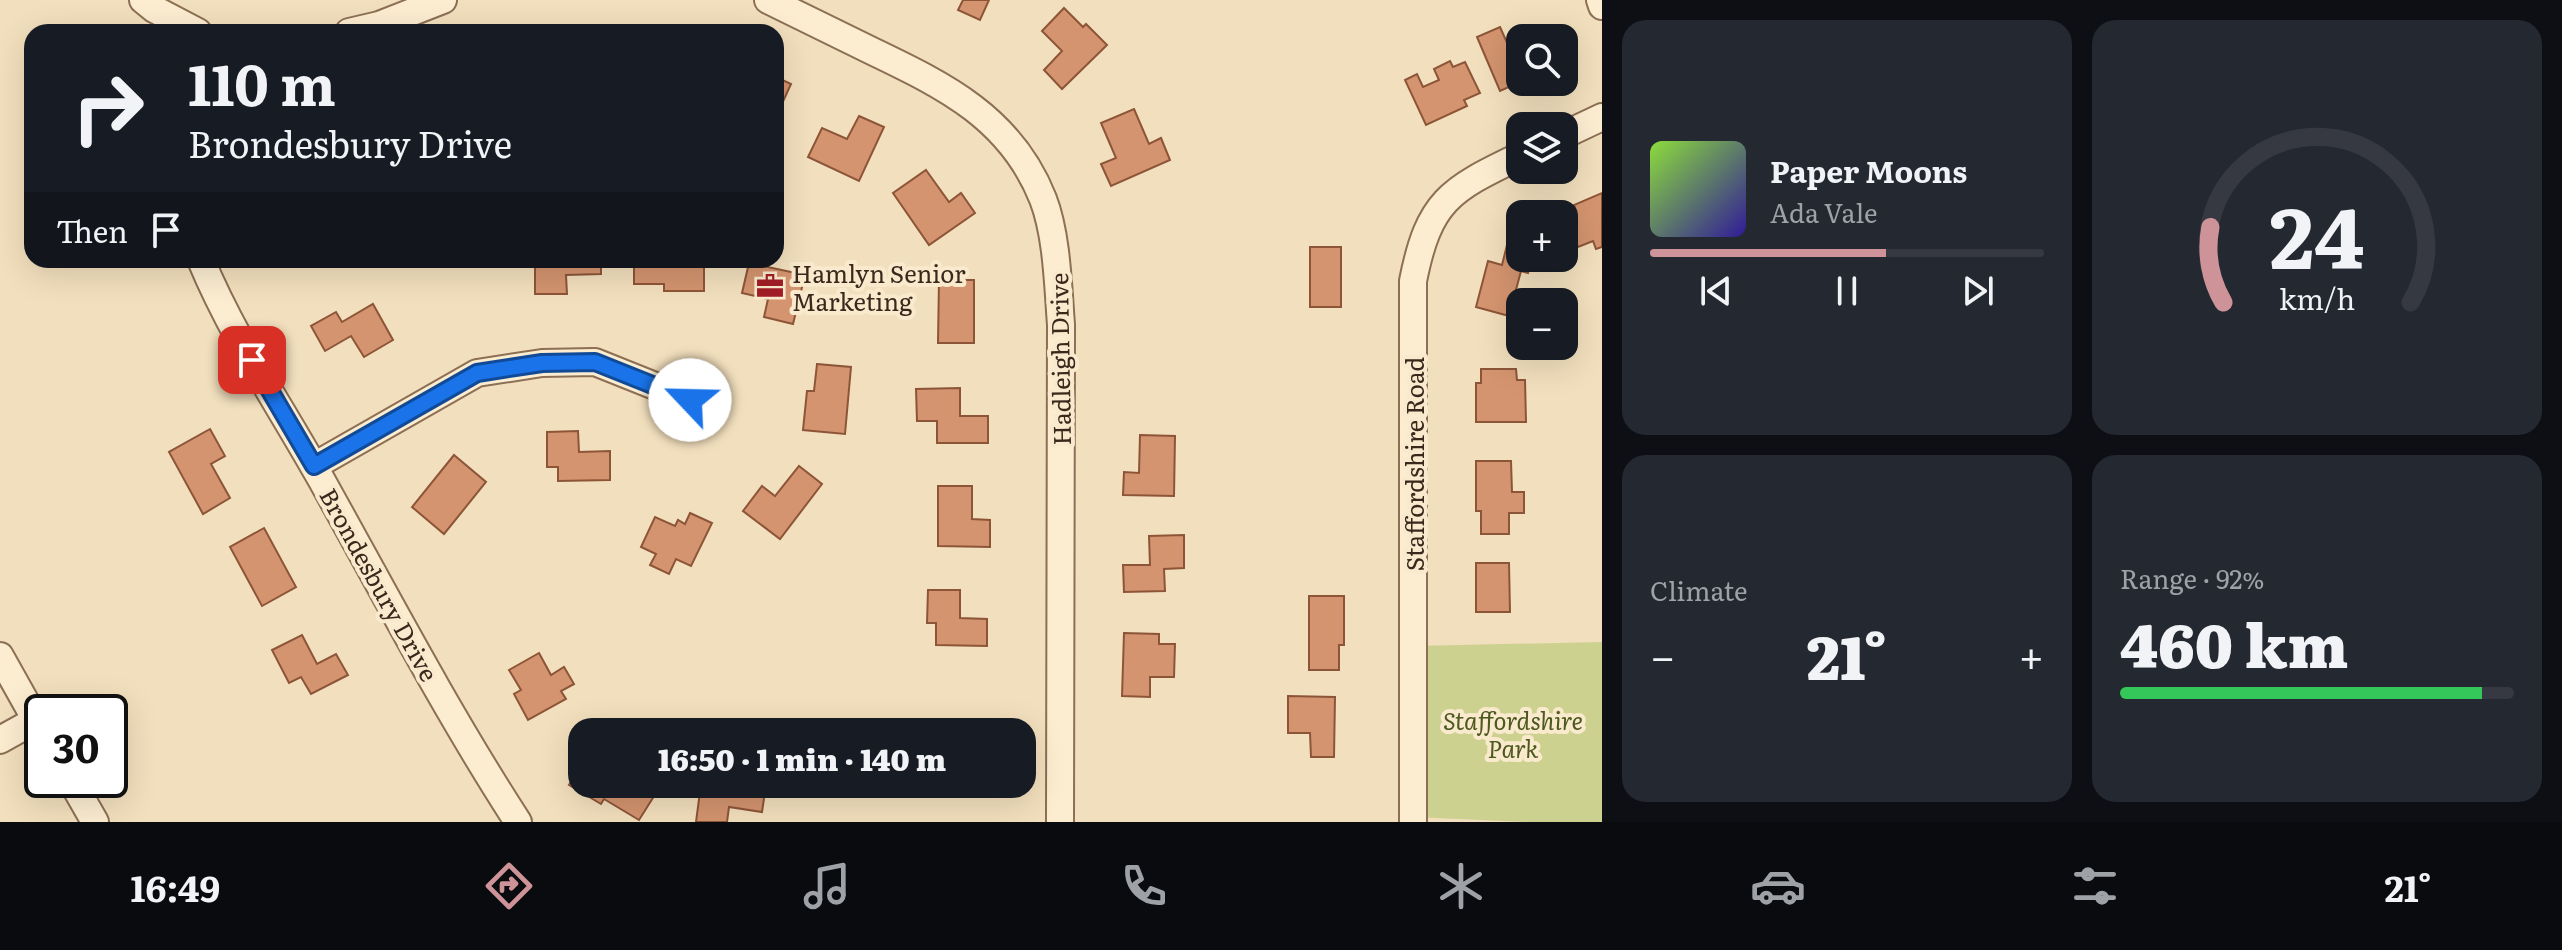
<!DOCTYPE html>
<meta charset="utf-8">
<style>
body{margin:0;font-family:Literata,serif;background:#242831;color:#f1f3f6;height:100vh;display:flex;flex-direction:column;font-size:30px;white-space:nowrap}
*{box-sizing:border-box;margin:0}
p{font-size:26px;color:#9ea1a6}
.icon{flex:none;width:44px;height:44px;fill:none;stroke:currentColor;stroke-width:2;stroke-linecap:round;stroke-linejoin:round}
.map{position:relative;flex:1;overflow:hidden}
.sheet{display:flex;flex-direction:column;gap:20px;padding:20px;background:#0d0f14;width:960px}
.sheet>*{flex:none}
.banner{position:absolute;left:24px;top:24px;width:760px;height:244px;border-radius:24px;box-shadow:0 8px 32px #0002;background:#171b24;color:#f1f3f6;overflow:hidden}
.tools{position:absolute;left:1506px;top:24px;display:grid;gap:16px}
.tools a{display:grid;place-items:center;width:72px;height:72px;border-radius:16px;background:#171b24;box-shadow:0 8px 32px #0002;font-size:40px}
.speed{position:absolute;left:24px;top:694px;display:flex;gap:16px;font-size:40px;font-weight:700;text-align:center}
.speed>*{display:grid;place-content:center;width:104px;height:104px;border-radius:50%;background:#171b24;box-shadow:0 8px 32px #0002;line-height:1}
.speed .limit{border:4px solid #111;border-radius:12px;background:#fff;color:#111}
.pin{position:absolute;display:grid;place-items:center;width:68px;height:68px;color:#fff;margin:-34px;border-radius:16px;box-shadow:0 4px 12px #0006}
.me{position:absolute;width:88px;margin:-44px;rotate:294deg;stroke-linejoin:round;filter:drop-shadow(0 0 6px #0008)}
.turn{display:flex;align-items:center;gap:28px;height:168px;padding:0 32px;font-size:36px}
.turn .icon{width:104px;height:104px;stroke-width:2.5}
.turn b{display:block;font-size:56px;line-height:68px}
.then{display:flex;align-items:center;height:76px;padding:0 32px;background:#0003;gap:16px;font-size:30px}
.big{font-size:60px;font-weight:800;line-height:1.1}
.sheet .tile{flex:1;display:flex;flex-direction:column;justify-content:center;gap:12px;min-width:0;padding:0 28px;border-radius:24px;background:#242831}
.sheet .dial{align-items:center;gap:0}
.dial svg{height:208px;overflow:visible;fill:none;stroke:#363941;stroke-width:7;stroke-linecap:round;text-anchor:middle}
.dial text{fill:#f1f3f6;stroke:none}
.song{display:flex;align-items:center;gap:24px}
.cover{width:96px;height:96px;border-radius:12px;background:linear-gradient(135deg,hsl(90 70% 55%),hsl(250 70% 35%))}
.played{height:8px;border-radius:4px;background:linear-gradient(90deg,#cd9398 60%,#363941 60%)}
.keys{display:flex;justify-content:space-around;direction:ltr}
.heat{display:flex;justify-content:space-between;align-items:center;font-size:44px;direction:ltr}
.charge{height:12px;border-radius:6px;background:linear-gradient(90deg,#34c759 92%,#363941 0)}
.sheet .tiles{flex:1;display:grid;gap:20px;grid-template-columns:repeat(2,1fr)}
.trip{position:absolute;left:568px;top:718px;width:468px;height:80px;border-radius:24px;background:#171b24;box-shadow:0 8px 32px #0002;font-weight:800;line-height:80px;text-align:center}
.dock{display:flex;height:128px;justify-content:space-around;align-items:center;background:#090b0e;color:#9ea1a6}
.dock .icon{width:56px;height:56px}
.dock .selected{color:#cd9398}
.dock b{font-size:36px;color:#f1f3f6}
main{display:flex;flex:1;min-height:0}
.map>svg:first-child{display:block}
.green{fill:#cdd190}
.building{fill:#d4946f;stroke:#8d5538;stroke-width:2}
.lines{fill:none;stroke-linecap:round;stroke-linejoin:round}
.minor-casing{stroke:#8c6f54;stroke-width:30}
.minor{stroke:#fcedd1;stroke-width:26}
.route-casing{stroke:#114b97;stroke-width:20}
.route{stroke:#1a73e8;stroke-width:14}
.labels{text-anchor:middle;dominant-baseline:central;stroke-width:8;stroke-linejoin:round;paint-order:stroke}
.poi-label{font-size:24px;fill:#39281b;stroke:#f9eacd;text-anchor:start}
.street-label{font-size:24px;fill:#39281b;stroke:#f9eacd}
.park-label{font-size:24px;font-style:italic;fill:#4d581f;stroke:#f9eacd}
</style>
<main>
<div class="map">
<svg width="1602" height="822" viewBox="0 0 1602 822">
<rect width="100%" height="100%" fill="#f2dfbd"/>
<!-- green -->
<polygon class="green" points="1602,642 1602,822 1527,822 1413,817 1413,646"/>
<!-- building -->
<g class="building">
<polygon points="963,0 989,0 980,20 958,10"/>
<polygon points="1064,8 1083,27 1086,24 1107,45 1062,89 1044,70 1062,51 1042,31"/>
<polygon points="1552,26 1557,38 1524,38"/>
<polygon points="1500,27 1508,45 1520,40 1520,82 1500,91 1477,37"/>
<polygon points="1450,61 1453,67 1465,62 1480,93 1464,100 1467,106 1426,125 1405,80 1417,74 1423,87 1439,80 1434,69"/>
<polygon points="776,77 791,84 776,117"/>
<polygon points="1134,109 1149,144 1161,138 1170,160 1111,186 1101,164 1116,158 1101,123"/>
<polygon points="859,116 884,127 859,181 808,157 822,128 847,139"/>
<polygon points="926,170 949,202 961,193 975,213 929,245 893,193"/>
<polygon points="1602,193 1602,247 1596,249 1593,241 1578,247 1564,216 1576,211 1574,205"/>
<polygon points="1508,241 1520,244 1520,258 1532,258 1528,273 1521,271 1509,316 1476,307 1488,261 1502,265"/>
<rect x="1310" y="247" width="31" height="60"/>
<polygon points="535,260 601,260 601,274 566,275 567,294 535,294"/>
<polygon points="634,260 704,261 704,291 664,291 664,284 634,284"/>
<polygon points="749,263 805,275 793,324 764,317 768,299 742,293"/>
<polygon points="939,280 974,280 974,343 938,343"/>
<polygon points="373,304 393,340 364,357 351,336 325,351 311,326 336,312 342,322"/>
<polygon points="817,364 851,367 845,434 803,430 807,391 814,391"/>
<polygon points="1481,369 1516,369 1517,380 1525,380 1526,422 1476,422 1476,383 1481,383"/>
<polygon points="960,388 960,416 988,416 988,443 937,443 937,421 917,421 916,389"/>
<polygon points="210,429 225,456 211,464 230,498 203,514 169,452"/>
<polygon points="578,431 579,452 610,451 610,480 558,481 558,467 547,467 547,432"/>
<polygon points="1140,435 1175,436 1174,496 1123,495 1124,472 1139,473"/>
<polygon points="454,455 486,482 444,534 412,507"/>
<polygon points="1476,461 1511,461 1512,492 1524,492 1524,513 1509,513 1509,534 1481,534 1481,511 1476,511"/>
<polygon points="799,466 822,484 780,539 743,511 762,486 775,496"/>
<polygon points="938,486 972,486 972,519 990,520 990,547 938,546"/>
<polygon points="690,513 712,523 691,566 676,559 669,574 650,565 656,554 641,547 655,517 675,526 678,520 685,524"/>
<polygon points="264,528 296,587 262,606 230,547"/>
<polygon points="1184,535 1184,568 1164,569 1165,591 1124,592 1123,565 1150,565 1149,536"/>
<polygon points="1476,563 1509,563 1510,612 1476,612"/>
<polygon points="928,590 960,590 960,618 987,619 987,646 936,645 936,623 927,623"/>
<polygon points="1309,596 1344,596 1344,645 1339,645 1339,670 1309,670"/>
<polygon points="1124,633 1159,634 1159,644 1175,644 1174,677 1150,677 1150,697 1122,696"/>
<polygon points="302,635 317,664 336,654 348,675 311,694 301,677 289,683 272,650"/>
<polygon points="539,653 551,675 564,667 574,684 561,691 566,699 528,720 514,694 521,690 509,670"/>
<polygon points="1288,696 1335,697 1334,757 1311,757 1310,733 1288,733"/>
<polygon points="582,764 582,784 642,784 656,793 639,820 604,799 601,804 569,785"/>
<polygon points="701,784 766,785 762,812 729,807 727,822 696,822"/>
</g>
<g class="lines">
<!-- minor casing -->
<g class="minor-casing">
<g id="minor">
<polyline points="143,0 154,9 198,32"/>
<path d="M768,0C803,17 837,34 872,51C945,86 1011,118 1043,199C1057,235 1058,286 1061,325L1060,822"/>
<polyline points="1600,0 1602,6"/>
<polyline points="349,32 379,25 443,0"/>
<polyline points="1564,135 1602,117"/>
<path d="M201,260C233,337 280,406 321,479C385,594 446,711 518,822"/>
<polyline points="314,466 477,373 542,363 595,362 690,400"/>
<polyline points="0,656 42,731"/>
<polyline points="0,740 36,720"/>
<polyline points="71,780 95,822"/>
<path d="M1413,822V281C1429,201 1449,190 1520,156"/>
</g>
</g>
<!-- minor -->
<use href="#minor" class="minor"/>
</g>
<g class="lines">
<!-- route casing -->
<g class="route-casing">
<polyline id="route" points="252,360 314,466 477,373 542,363 595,362 690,400"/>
</g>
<!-- route -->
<use href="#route" class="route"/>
</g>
<!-- icons -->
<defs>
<g id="office-bare" transform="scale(2.16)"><path d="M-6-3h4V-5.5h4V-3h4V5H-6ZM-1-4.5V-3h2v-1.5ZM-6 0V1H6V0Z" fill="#a11e26" stroke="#f9eacd" stroke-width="2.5" paint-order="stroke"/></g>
</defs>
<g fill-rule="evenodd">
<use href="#office-bare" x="770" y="286"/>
</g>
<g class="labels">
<!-- poi labels -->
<g class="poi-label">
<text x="792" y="272">Hamlyn Senior<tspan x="792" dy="28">Marketing</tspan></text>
</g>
<!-- street labels -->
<g class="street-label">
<text transform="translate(1059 359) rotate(-91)">Hadleigh Drive</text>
<text transform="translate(1413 464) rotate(-90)">Staffordshire Road</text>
<text transform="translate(380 584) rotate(61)">Brondesbury Drive</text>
</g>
<!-- park labels -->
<g class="park-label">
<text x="1513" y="719">Staffordshire<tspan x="1513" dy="28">Park</tspan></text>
</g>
</g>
</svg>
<div class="tools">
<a><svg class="icon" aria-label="search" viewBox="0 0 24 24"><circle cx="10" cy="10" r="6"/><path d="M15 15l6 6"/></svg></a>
<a><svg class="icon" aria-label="layers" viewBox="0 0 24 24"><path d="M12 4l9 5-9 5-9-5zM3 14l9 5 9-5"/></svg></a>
<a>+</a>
<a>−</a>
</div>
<div class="speed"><div class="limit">30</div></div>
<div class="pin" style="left:252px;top:360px;background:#d93025"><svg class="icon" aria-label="arrive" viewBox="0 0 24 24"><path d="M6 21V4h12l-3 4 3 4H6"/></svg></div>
<svg class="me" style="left:690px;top:400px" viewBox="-20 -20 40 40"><circle r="19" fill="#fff"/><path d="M0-13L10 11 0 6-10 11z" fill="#1a73e8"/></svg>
<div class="trip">16:50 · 1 min · 140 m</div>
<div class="banner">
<div class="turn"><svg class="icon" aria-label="right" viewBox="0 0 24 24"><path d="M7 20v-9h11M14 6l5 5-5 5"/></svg><div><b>110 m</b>Brondesbury Drive</div></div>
<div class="then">Then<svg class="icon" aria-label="arrive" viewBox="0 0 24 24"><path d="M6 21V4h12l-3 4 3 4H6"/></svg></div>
</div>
</div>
<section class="sheet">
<div class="tiles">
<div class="tile">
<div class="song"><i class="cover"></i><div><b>Paper Moons</b><p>Ada Vale</p></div></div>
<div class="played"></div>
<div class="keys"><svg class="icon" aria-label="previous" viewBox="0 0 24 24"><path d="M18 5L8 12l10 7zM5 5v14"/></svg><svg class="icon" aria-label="pause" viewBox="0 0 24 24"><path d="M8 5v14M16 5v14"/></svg><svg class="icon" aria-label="next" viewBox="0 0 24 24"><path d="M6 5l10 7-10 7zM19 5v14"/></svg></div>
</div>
<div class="tile dial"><svg viewBox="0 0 100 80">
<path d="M14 69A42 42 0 1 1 86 69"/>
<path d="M14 69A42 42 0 0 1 9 40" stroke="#cd9398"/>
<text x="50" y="56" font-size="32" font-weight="700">24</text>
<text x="50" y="72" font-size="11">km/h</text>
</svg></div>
<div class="tile"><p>Climate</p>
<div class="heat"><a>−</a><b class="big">21°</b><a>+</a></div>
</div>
<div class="tile"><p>Range · 92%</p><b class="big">460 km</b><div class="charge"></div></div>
</div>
</section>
</main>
<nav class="dock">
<b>16:49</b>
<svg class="icon selected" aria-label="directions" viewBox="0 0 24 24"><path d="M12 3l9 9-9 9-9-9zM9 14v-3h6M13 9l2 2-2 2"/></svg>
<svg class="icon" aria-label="music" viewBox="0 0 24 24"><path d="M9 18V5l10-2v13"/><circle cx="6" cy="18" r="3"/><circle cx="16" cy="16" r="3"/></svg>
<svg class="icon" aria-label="phone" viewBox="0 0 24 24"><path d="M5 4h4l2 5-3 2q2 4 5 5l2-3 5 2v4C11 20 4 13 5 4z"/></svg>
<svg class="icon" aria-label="climate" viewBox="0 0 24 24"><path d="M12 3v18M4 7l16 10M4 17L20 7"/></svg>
<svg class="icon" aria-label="car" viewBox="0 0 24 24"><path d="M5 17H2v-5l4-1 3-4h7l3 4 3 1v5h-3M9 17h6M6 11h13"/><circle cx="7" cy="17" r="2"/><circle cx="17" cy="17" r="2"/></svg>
<svg class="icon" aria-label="filters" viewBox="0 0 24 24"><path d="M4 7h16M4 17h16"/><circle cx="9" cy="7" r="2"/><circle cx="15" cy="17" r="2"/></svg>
<b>21°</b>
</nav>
